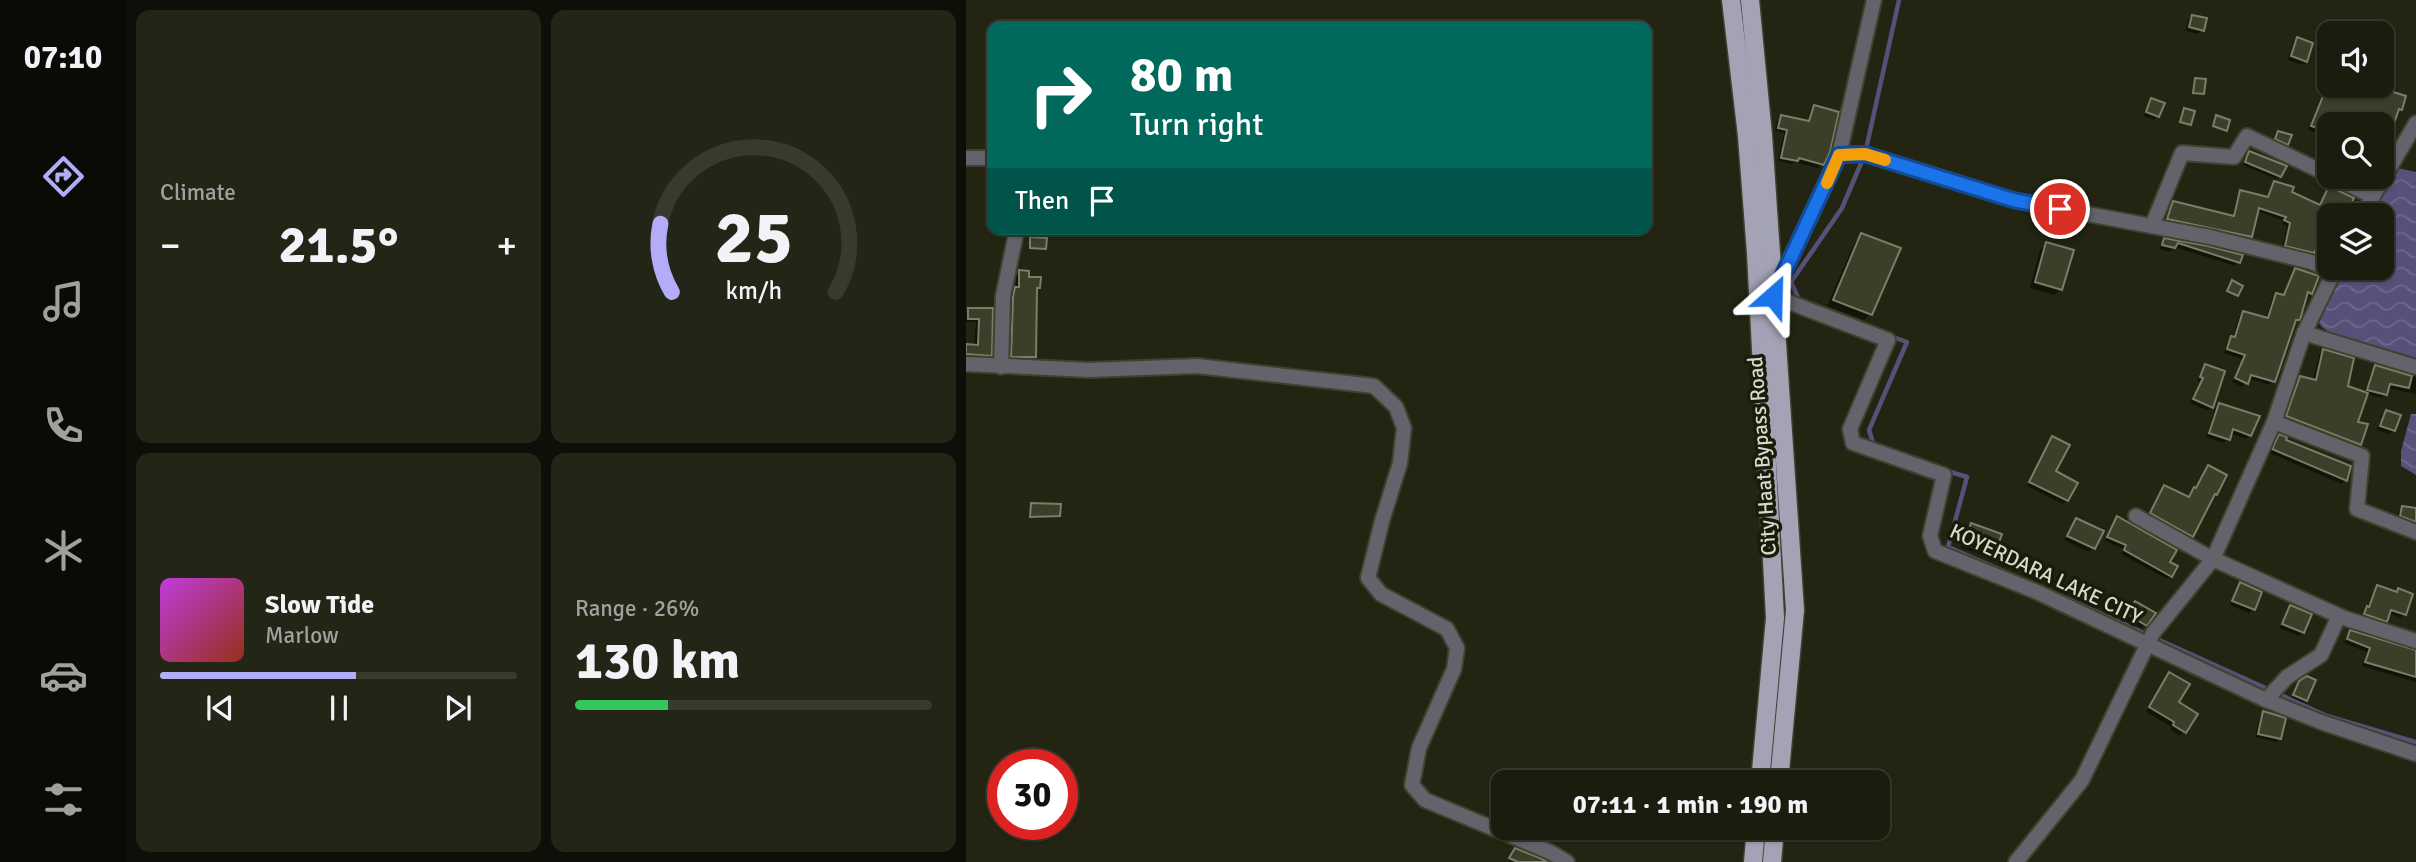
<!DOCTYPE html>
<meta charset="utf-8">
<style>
body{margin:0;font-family:Signika,sans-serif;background:#232517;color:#f1f3f6;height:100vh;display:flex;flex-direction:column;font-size:26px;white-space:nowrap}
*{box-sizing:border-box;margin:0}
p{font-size:23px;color:#9fa19e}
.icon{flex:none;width:38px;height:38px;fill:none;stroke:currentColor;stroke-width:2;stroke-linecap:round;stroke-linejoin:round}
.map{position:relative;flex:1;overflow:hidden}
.side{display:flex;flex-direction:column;gap:10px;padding:10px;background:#0e0f08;width:840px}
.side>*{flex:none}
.guide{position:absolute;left:21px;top:21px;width:665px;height:214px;border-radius:14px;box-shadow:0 2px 5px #0004,0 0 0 2px #383a2e;background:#00695c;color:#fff;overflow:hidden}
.fabs{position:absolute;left:1351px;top:21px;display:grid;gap:14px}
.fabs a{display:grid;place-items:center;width:77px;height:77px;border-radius:14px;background:#1a1c0e;box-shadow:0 2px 5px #0004,0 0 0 2px #383a2e;font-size:35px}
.speed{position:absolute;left:21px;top:749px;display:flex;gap:14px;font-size:35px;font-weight:700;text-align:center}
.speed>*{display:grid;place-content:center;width:91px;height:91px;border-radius:50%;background:#1a1c0e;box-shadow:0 2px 5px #0004,0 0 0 2px #383a2e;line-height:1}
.speed .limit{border:10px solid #d22;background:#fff;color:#111}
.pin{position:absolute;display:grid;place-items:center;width:60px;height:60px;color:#fff;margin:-30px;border:4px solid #fff;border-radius:50%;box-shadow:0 2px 7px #0007}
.me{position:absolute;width:77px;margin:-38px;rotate:25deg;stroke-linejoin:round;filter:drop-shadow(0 0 5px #0008)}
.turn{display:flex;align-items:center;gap:24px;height:147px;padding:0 28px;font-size:32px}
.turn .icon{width:91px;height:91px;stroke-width:2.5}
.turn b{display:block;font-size:49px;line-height:60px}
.then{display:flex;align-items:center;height:66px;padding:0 28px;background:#0003;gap:14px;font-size:26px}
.big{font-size:52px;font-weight:700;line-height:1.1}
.side .card{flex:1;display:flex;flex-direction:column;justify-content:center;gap:10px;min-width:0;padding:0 24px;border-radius:14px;background:#232517}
.side .dial{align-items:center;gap:0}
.dial svg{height:182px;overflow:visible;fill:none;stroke:#383a2e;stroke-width:7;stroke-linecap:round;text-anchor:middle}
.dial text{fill:#f1f3f6;stroke:none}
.song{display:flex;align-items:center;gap:21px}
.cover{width:84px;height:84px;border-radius:10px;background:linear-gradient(135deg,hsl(290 70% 55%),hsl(10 70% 35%))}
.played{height:7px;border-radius:4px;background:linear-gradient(90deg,#b3adf9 55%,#383a2e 55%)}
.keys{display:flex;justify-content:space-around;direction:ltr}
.heat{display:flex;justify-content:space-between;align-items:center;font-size:38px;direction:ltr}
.charge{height:10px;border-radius:5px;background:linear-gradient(90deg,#34c759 26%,#383a2e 0)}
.side .tiles{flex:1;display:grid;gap:10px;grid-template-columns:repeat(2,1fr)}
.trip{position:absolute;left:525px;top:770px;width:399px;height:70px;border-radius:14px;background:#1a1c0e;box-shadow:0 2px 5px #0004,0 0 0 2px #383a2e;font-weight:700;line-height:70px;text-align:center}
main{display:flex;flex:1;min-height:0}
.tabs{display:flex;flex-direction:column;width:126px;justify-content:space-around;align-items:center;background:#0a0b06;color:#9fa19e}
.tabs .icon{width:49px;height:49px}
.tabs .current{color:#b3adf9}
.tabs b{font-size:32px;color:#f1f3f6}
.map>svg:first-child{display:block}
.water{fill:url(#water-waves)}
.shadow{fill:#0007}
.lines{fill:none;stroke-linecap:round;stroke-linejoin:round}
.stream{stroke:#555179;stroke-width:4.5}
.building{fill:#3c3e2a;stroke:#7a7d67;stroke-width:2}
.street-casing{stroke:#404230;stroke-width:18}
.primary-casing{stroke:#404230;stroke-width:21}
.street{stroke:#63636c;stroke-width:14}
.primary{stroke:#a4a3b6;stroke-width:18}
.route-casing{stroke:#114b97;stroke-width:18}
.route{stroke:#1a73e8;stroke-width:12}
.slow{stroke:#f59e0b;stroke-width:12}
.labels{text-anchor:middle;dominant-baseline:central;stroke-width:7;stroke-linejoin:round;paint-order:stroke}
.street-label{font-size:21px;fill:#d7d9cd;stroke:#1a1c09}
</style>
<main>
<nav class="tabs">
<b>07:10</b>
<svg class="icon current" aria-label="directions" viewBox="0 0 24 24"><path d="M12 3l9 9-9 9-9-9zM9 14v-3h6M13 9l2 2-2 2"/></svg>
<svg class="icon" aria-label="music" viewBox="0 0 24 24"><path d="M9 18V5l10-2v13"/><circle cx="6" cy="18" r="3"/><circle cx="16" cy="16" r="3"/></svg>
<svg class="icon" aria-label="phone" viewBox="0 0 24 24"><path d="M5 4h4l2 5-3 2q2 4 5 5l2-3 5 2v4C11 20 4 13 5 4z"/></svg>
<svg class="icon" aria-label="climate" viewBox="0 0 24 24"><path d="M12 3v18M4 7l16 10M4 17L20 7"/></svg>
<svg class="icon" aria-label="car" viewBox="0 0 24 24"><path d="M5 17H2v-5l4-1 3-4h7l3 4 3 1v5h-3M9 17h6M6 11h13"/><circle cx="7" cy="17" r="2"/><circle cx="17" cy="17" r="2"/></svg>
<svg class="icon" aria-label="filters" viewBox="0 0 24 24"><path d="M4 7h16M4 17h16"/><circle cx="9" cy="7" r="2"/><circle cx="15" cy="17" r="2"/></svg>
</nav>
<section class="side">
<div class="tiles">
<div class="card"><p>Climate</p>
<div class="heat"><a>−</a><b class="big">21.5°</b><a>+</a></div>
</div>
<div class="card dial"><svg viewBox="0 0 100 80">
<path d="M14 69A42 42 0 1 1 86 69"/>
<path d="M14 69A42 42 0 0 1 9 39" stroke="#b3adf9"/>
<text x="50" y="56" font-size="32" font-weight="700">25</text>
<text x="50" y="72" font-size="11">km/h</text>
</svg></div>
<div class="card">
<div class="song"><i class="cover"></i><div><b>Slow Tide</b><p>Marlow</p></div></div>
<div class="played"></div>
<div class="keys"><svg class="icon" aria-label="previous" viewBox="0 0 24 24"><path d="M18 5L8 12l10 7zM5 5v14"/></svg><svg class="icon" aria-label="pause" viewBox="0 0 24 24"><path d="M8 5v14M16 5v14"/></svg><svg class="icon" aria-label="next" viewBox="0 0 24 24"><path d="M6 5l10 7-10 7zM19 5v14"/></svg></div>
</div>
<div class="card"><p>Range · 26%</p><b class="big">130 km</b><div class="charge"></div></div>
</div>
</section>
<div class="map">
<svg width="1450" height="862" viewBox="0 0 1450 862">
<defs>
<pattern id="water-waves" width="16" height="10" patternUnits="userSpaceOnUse" patternTransform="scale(1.75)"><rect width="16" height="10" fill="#555179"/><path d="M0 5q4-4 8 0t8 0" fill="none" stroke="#6d698b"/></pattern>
</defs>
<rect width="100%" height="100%" fill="#232512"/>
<!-- water -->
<g class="water">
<path d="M1432,168L1450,172V361C1430,355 1362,340 1353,323L1378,268H1416V215H1402Z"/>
<polygon points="1445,414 1450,414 1450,475 1435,466 1435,451"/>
</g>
<!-- shadow -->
<g class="shadow">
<polygon points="1226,16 1236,30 1232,34 1220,31 1222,20"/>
<polygon points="1331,39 1340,61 1336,65 1322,60 1327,43"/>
<polygon points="1360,71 1363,72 1363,86 1402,86 1438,98 1424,131 1420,135 1416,134 1416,124 1363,124 1363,137 1342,130 1357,92 1352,91 1356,75"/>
<polygon points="1186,100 1192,116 1188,120 1177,116"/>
<polygon points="848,107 856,164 852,168 829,162 826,164 812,161 818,133 809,131 811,121 815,117 841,122 844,111"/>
<polygon points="1284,153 1313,176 1310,179 1277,165"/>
<polygon points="1309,183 1353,206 1364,188 1386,199 1377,215 1363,215 1363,242 1361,245 1353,241 1343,256 1316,249 1321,226 1316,224 1318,221 1291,211 1284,237 1281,240 1199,222 1204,206 1207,202 1266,218 1271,196 1275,192 1300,199"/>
<polygon points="57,229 70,229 70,231 66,235 57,234"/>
<polygon points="896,235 904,314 898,320 861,306 889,242"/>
<polygon points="1198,240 1275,256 1269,266 1209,247 1204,252 1193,249"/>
<polygon points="1081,244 1095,289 1088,295 1064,288 1074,250"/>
<polygon points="1329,270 1345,293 1328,323 1307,381 1303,385 1282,378 1276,387 1266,382 1276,359 1258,353 1262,342 1267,338 1273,317 1277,313 1300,319 1306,299 1310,295 1317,297 1325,274"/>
<polygon points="54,272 73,287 69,290 68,356 65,359 42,359 44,302 46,292 50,288 50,276"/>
<polygon points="3,310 25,310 24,355 20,359 0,358 0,346 8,347 10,322 0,322 0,313"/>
<polygon points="1357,351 1380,387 1398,394 1406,371 1410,367 1450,377 1450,394 1422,388 1416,398 1400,394 1390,423 1393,444 1389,449 1317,421 1329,383 1334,378 1347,381 1353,355"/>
<polygon points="1239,366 1246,407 1242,411 1224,403 1234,382 1231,381 1235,370"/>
<polygon points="1253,405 1284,435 1280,439 1264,433 1262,437 1242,431 1249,409"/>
<polygon points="1420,412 1428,430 1424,434 1411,430 1416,416"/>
<polygon points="1241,434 1260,440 1258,443 1240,437"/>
<polygon points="1314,436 1318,441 1380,480 1376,484 1304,453"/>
<polygon points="1087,438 1088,471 1101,500 1097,504 1061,486"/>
<polygon points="1242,467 1226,536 1222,540 1181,517 1199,487 1221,499"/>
<polygon points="66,505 93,516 64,518"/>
<polygon points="1436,508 1450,510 1450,527 1431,519 1432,512"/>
<polygon points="1152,518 1202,562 1205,575 1201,579 1155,554 1158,549 1139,541"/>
<polygon points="1111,520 1136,532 1123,552 1098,540"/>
<polygon points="1006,525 1027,553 1023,557 995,548 1002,529"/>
<polygon points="1274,584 1287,609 1283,613 1264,605"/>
<polygon points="1411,587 1429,593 1432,590 1438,614 1435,618 1422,613 1416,624 1396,617"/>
<polygon points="1166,607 1179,624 1175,628 1159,619"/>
<polygon points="1324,607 1337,632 1333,636 1313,628"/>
<polygon points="1384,632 1450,652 1450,682 1396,666 1401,652 1378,643"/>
<polygon points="1200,678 1211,702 1230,714 1214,736 1204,729 1206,727 1180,712"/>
<polygon points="1334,682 1340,700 1336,704 1324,699"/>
<polygon points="1298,713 1314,738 1310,742 1289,737 1294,717"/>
<polygon points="564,776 576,781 582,781 561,782"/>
</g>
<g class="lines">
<!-- stream -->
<g class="stream">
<polyline points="834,302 825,282 876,208 899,154 933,0"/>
<polyline points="908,446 903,430 941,342 924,336"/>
<polyline points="978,470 1001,477 982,547 1049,576"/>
<polyline points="1096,596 1361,716 1450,742"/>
</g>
</g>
<!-- building -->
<g class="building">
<polygon points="1226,15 1241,18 1238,31 1223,27"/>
<polygon points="1331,37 1347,43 1341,62 1325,56"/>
<polygon points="1229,78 1240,79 1238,94 1227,93"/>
<polygon points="1361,86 1408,86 1440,96 1436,110 1433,109 1425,132 1416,129 1416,124 1363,124 1363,132 1345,126"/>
<polygon points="1185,98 1199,103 1193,117 1180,112"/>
<polygon points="848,105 873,112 864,152 858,165 833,158 832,161 815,158 821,130 812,128 815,115 843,121"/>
<polygon points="1218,108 1229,111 1225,125 1214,122"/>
<polygon points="1250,115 1264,120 1261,131 1247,126"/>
<polygon points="1312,131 1326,135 1322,145 1309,139"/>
<polygon points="1283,151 1321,166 1315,177 1279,162"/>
<polygon points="1308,181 1328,187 1326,192 1354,205 1363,186 1388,198 1380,215 1363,215 1363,241 1356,238 1348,253 1319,246 1324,223 1318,220 1320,217 1293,208 1286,237 1201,219 1207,201 1268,216 1274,190 1302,197"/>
<polygon points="895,233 935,248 906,315 867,300"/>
<polygon points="64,237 81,238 80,249 64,248"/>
<polygon points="1198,238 1242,246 1277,255 1274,263 1212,243 1209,248 1196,245"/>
<polygon points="1080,242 1108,250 1096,290 1069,282"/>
<polygon points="1329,268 1353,276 1346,294 1342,292 1334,320 1330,320 1309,382 1285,375 1282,384 1269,378 1279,355 1261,349 1265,336 1269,337 1277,311 1302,318 1310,293 1318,295"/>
<polygon points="53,270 63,271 63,277 75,277 74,288 71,288 70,357 45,357 47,297 49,287 53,287"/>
<polygon points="1266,280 1277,286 1272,296 1261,291"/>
<polygon points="2,308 27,308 26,356 0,354 0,344 12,345 13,319 2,319"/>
<polygon points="1357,349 1388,358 1382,386 1402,393 1392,422 1402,424 1395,445 1320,416 1334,376 1350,380"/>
<polygon points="1239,364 1259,371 1247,408 1227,399 1237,378 1234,377"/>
<polygon points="1409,365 1446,376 1443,388 1424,384 1421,395 1401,390"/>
<polygon points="1253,403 1294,416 1285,436 1267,429 1264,440 1243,433"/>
<polygon points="1420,410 1435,415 1429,431 1414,426"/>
<polygon points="1313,434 1321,437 1320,440 1385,466 1381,481 1306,449"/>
<polygon points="1086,436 1104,445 1090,471 1112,483 1102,501 1063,482"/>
<polygon points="1242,465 1261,475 1251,495 1249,494 1227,537 1184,513 1198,485 1223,497 1228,487 1230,488"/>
<polygon points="65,503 95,504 94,516 64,517"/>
<polygon points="1436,506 1450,508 1450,522 1434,516"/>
<polygon points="1151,516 1211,550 1204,562 1212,566 1206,577 1158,550 1160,545 1141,537"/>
<polygon points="1110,518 1138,531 1129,549 1101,536"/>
<polygon points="1005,523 1036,534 1029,554 998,544"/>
<polygon points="1274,582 1296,592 1289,610 1266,601"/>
<polygon points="1411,585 1431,592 1432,588 1447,594 1440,615 1425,610 1421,622 1398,614 1401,606 1403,607"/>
<polygon points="1169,601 1190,613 1181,626 1161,614"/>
<polygon points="1324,605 1346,614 1338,633 1316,624"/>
<polygon points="1384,630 1450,650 1450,677 1399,662 1404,648 1381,639"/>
<polygon points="1203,672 1224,684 1213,702 1232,714 1220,733 1207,725 1208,722 1183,707"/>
<polygon points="1341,676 1350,680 1341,701 1327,695 1333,681"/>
<polygon points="1297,711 1320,718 1315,739 1292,734"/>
<polygon points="549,848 574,858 581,862 552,862 543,858"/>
</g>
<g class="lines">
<!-- street casing -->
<g class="street-casing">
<g id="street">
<polyline points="908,0 873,155 807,296 922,340 884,429 887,443 978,475 964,536 969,551 1071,592 1300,700 1355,722 1450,754"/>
<polyline points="873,155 899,154 1047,200 1244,237 1345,262 1357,267 1366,275"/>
<polyline points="0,158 26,158"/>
<polyline points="1367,177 1406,196"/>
<polyline points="1396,215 1450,123"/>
<polyline points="1186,226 1216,153 1268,157 1281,136 1363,175"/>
<polyline points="1338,333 1450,367"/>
<polyline points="0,364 123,370 231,366 408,386 430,407 438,428 434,463 416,521 402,578 415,594 481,629 491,648 488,669 453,748 446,785 459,800 584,852 601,862"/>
<polyline points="35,367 37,296 51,229"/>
<polyline points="1308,422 1396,456 1391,509 1450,532"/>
<polyline points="1170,516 1247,559 1378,618 1450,641"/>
<polyline points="1300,700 1321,677 1355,655 1373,616"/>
<polyline points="1050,862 1116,780 1187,633 1247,559 1308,422 1338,333 1370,268"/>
</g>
</g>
<!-- primary casing -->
<g class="primary-casing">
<g id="primary">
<polyline points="765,0 781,136 790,253 809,618 794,782"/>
<polyline points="784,0 797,135 829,610 813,782"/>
<polyline points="787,862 790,828"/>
<polyline points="806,862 809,828"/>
</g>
</g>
<!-- street -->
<use href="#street" class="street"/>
<!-- primary -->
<use href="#primary" class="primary"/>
</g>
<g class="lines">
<!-- route casing -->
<g class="route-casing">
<polyline id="route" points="807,296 873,155 899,154 1047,200 1094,209"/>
</g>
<!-- route -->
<use href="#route" class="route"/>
<!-- slow -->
<polyline class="slow" points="861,183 873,155 899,154 919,160"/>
</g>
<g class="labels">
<!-- street labels -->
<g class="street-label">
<text transform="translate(796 456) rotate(-94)">City Haat Bypass Road</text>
<text transform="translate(1080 574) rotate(25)">KOYERDARA LAKE CITY</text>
</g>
</g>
</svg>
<div class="fabs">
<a><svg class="icon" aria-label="sound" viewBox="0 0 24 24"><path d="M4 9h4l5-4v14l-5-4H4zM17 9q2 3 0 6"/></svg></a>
<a><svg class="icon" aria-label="search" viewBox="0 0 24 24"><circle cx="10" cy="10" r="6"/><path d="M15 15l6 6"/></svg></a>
<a><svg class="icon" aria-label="layers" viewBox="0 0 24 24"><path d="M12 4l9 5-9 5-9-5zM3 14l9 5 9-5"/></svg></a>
</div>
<div class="speed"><div class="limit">30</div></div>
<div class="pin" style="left:1094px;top:209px;background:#d93025"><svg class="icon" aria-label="arrive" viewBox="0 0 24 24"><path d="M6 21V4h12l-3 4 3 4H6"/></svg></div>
<svg class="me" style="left:807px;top:296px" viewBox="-20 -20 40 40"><path d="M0-17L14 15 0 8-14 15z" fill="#1a73e8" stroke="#fff" stroke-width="4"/></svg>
<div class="trip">07:11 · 1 min · 190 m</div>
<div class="guide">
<div class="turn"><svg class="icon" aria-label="right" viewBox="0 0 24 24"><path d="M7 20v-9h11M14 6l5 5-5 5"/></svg><div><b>80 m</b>Turn right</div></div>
<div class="then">Then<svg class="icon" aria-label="arrive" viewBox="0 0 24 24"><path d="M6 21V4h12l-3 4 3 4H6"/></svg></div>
</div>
</div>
</main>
